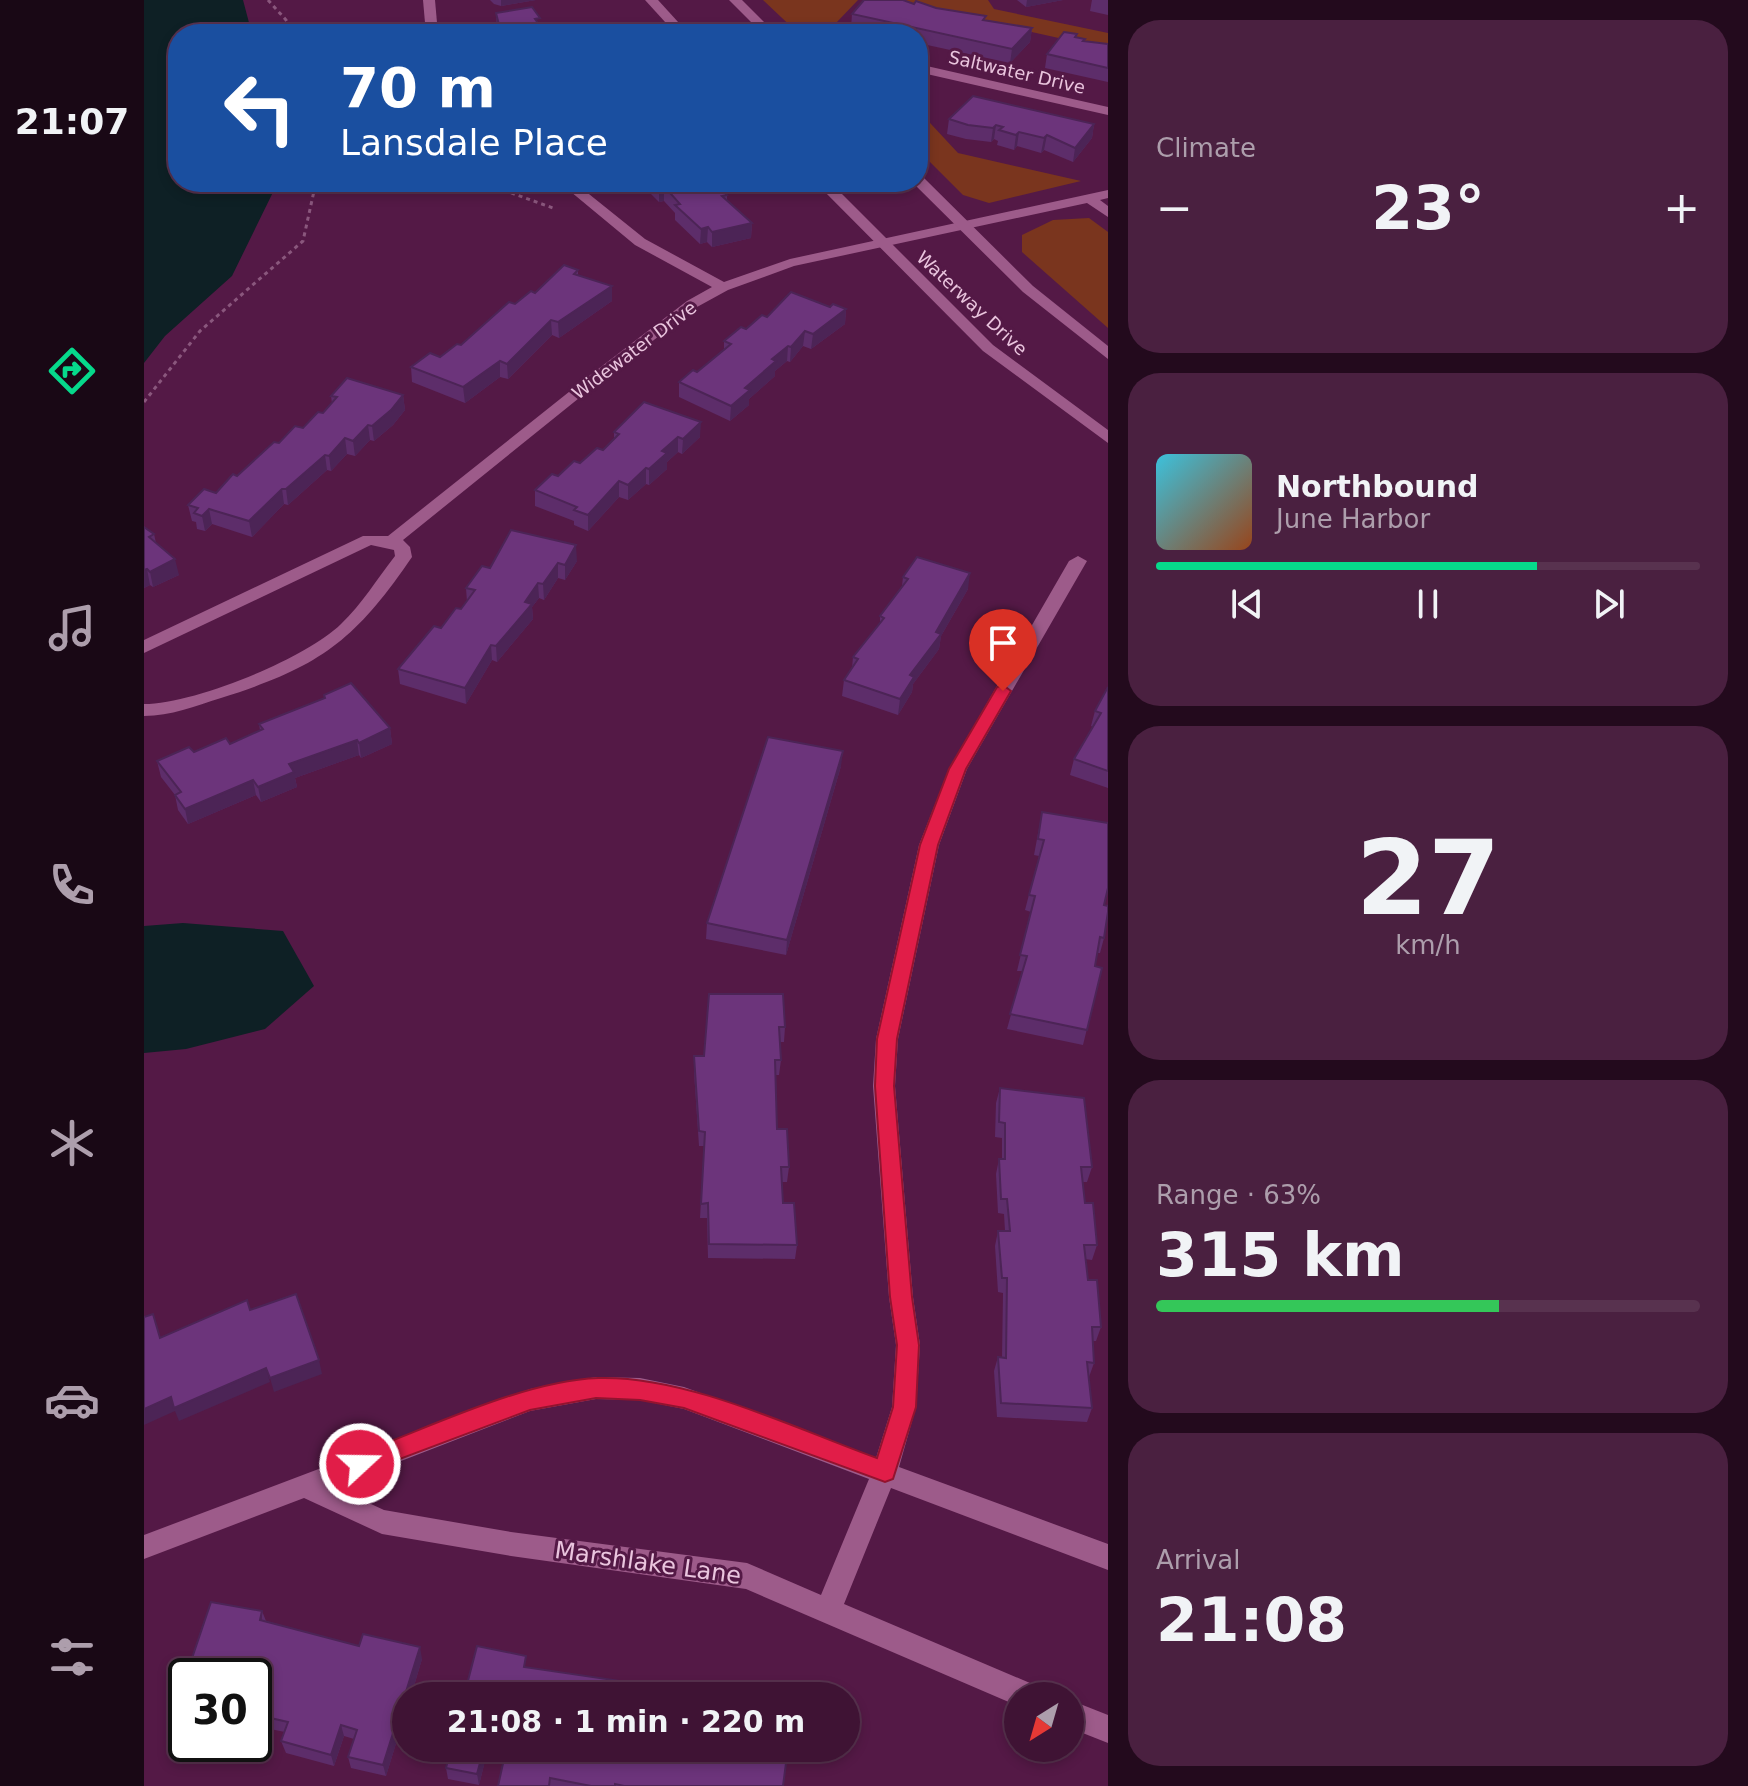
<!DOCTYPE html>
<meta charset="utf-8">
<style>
body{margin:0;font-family:"DejaVu Sans",sans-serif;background:#4a2040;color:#f1f3f6;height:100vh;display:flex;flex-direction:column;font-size:30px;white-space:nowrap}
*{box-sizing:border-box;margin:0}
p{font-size:26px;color:#ad9eac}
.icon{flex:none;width:44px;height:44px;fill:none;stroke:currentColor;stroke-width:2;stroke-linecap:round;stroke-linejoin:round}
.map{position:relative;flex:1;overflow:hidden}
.drawer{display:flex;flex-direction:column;gap:20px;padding:20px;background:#230a1d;width:640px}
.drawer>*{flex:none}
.guide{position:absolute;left:24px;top:24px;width:760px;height:168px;border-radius:32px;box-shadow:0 4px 12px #0003,0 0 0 2px #58324f;background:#1a4fa0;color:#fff;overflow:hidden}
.needle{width:52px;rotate:217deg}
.tools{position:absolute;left:860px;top:1682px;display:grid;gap:16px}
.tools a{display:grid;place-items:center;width:80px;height:80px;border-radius:50%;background:#3f1334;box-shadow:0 4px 12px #0003,0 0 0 2px #58324f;font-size:40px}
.speed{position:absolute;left:24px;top:1658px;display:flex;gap:16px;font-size:40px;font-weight:700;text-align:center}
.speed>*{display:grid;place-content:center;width:104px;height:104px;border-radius:50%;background:#3f1334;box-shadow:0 4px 12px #0003,0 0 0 2px #58324f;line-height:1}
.speed .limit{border:4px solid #111;border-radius:12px;background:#fff;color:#111}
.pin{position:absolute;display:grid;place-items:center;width:68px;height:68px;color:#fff;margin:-82px -34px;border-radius:50% 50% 50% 0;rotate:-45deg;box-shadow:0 0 8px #0007}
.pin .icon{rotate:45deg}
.me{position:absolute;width:88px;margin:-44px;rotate:69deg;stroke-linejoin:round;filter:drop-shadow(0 0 6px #0008)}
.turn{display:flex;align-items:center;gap:28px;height:168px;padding:0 40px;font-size:36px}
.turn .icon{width:104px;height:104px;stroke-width:2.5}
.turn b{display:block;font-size:56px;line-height:68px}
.big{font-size:60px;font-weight:700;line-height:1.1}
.drawer .card{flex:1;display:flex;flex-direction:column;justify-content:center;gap:12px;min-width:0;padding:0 28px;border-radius:32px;background:#4a2040}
.drawer .dial{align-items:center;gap:0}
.dial b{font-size:104px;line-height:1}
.song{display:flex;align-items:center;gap:24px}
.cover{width:96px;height:96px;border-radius:12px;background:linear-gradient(135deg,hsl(190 70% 55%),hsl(20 70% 35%))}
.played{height:8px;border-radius:4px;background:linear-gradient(90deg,#06d98b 70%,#58324f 70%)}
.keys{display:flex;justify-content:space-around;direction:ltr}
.heat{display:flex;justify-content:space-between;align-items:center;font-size:44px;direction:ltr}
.charge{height:12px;border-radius:6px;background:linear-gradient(90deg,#34c759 63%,#58324f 0)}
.trip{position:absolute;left:248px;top:1682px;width:468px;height:80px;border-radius:40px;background:#3f1334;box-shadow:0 4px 12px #0003,0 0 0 2px #58324f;font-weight:700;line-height:80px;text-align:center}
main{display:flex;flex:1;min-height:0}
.tabs{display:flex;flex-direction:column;width:144px;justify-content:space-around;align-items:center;background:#190815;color:#ad9eac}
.tabs .icon{width:56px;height:56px}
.tabs .selected{color:#06d98b}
.tabs b{font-size:36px;color:#f1f3f6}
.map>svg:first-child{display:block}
.green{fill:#7a351e}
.water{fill:#0e2025}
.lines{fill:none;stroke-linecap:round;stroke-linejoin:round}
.path{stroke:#8a577d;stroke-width:3;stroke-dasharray:4 4;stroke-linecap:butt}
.minor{fill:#9d5b8a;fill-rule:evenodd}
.tertiary{fill:#9d5b8a;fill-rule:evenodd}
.wall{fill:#5d2d6a}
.shaded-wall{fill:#4c2456}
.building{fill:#6c347b;stroke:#4c2456;stroke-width:2}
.route{fill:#e11d48;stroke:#92132f;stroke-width:2}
.labels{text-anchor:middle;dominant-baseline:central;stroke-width:6;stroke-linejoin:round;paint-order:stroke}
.far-street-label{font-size:18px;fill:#eac5de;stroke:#541946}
.near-street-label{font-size:24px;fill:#eac5de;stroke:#541946}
</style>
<main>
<nav class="tabs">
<b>21:07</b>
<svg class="icon selected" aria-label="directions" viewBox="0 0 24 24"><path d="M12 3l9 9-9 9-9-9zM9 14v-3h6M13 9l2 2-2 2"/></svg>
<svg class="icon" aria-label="music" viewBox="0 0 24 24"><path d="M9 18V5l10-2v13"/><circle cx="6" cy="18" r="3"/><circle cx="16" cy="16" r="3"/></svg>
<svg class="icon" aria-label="phone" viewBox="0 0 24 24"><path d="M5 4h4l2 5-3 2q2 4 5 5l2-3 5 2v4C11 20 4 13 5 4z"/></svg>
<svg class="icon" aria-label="climate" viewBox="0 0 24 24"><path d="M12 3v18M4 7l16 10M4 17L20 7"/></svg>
<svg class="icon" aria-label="car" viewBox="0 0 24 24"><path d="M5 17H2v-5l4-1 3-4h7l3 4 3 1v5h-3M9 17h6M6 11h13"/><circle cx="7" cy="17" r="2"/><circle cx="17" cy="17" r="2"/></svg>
<svg class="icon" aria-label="filters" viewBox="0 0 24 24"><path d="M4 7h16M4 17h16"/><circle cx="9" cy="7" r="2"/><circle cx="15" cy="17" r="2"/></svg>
</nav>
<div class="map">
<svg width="964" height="1786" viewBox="0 0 964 1786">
<rect width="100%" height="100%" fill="#541946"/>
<!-- green -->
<g class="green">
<polygon points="619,0 714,0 692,23 702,34 655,34"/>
<polygon points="745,0 844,0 850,9 964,33 964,49"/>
<polygon points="774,110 814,153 937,181 845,203 819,195 774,150"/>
<polygon points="945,218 964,232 964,328 878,252 878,235 909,220"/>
</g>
<!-- water -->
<g class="water">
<polygon points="0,0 99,0 108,34 34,34 34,182 134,182 88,276 21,336 0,363"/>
<polygon points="39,923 139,931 170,986 121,1029 42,1049 0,1053 0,926"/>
</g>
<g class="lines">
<!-- path -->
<g class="path">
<polyline points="124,0 142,20 149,34"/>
<polyline points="337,182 409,208"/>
<polyline points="0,402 56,331 159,241 172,182"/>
</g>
<!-- minor -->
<g class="minor">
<polygon points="279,0 291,0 294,34 282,34"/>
<polygon points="774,64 964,107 964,115 774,72"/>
<path d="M415,182H430L501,239L580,282L646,259L964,190V198L956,200L964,206V217L943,203L650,266L584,290L553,307L455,382L259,540L266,547L268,557C210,642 175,667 77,698C51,706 27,716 0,716V704C50,704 161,659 197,624C218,604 233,579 251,556L250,550L227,545L0,653V640L219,536H244L445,376L543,301L568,287L491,245Z"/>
<path d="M934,556L943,561L823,769L795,845L754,1039L751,1086L769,1297L776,1345L772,1407L755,1467L964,1544V1570L747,1488L700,1604L893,1686L897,1696H874V1706L602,1589L367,1556L238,1534L160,1498L0,1559V1535L386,1389L452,1377L496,1378L540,1387L732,1458L748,1407L752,1345L745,1297L729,1086L732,1039L775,845L805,769L925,561ZM452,1399L496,1400L540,1409L725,1479L677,1595L603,1563L367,1532L240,1510L190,1487L386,1411Z"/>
<polygon points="926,1700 964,1715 964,1743 926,1728"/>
</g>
<!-- tertiary -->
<g class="tertiary">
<polygon points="501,0 514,0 545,34 532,34"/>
<polygon points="585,0 598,0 632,34 619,34"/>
<polygon points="774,176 779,177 889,286 964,346 964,359 879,292 769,183 774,182"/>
<polygon points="671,182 686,182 849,345 964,430 964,443 839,351"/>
</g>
</g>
<!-- wall -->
<g class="wall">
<polygon points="346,0 392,0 357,6 350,4"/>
<polygon points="873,0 919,0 882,7"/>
<polygon points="948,0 964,0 964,15 946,11"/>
<polygon points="770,4 842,20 888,28 886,42 866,63 774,43 774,34 735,34 707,28 708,14"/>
<polygon points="352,13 396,27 399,30 409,34 351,34 351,30 353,30"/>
<polygon points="933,34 933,37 941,42 964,44 964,82 901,68 903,54"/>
<polygon points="805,119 950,124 948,138 929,162 900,150 897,153 873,146 870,150 853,145 854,141 850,139 847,142 822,139 803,134"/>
<polygon points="503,182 571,182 583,195 583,200 608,223 607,238 568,247 563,242 556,244 531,220 531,213 520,201 515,202 506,193 506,185"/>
<polygon points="434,270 434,275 468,286 468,301 415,338 408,335 364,379 356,377 321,403 268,382 267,367 296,357 317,345 371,304"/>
<polygon points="686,307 702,309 701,324 667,349 659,346 646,362 643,361 631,371 631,376 605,399 605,405 586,421 535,397 535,382 553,372 580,349 580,341 623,317"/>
<polygon points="259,395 261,410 249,425 230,441 226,440 211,456 203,454 187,471 183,470 144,505 140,504 108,537 68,524 61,531 53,529 52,522 48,521 44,505 72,493 135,443 159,428 179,413 188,403 187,396"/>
<polygon points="470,432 556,437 538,454 534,452 523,462 523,469 505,485 502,484 484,500 475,497 444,531 430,525 430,521 391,506 391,490 459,450 470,439"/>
<polygon points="0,527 10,534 12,543 35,575 9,587 6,585 0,588"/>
<polygon points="433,561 421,580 414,578 400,600 395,598 388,607 389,619 353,662 348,660 322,704 256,684 254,669 317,609 323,602 322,588 346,568"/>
<polygon points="759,577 824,589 797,636 795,649 769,684 768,692 754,715 698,696 700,680 708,668 709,657 736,623 736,616 758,586"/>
<polygon points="964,687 964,788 926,775 930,759 949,727 947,726 951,711"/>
<polygon points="180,695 246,728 248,744 217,758 215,755 151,778 153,787 117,802 112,795 44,824 34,810 31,795 17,777 13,761 86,744 116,730 115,724 180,698"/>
<polygon points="697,766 642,955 562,939 563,923"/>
<polygon points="898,812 960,905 960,938 956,953 953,953 951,966 958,968 939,1045 863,1029 879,971 873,971 887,912 881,910 895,856 890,855"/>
<polygon points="565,994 641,1027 640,1042 636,1042 637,1060 635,1075 632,1075 633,1129 645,1167 643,1182 638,1182 639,1203 653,1245 651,1259 564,1258 563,1218 556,1218 560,1146 555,1146 550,1072 550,1056 560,1056"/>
<polygon points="856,1088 948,1167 943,1182 939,1182 941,1203 953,1245 948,1260 941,1259 944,1280 957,1327 952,1341 949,1341 950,1363 945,1377 948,1408 943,1422 853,1417 850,1371 854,1357 858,1358 859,1293 854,1292 851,1246 854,1231 861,1231 860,1214 854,1213 852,1174 855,1159 858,1159 858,1138 851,1137 852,1103"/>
<polygon points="118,1611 122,1621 215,1646 278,1659 267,1696 262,1696 262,1711 242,1776 207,1768 204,1757 210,1739 200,1736 190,1766 142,1753 137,1741 141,1732 126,1729 117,1757 83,1750 81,1744 110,1744"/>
<polygon points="42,1677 42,1727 35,1726 30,1714"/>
<polygon points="307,1748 644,1748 639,1786 354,1786 359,1760 342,1757 335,1785 304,1779 302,1768"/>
</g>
<!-- shaded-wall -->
<g class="shaded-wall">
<polygon points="357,0 392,0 357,6"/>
<polygon points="883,0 919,0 882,7"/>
<polygon points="888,28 886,42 866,63 868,49"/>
<polygon points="950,124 948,138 929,162 931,148"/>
<polygon points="852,125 850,139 847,142 849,128"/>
<polygon points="875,132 873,146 870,150 872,135"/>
<polygon points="903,135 900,150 897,153 900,138"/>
<polygon points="520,186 520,201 515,202 515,187"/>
<polygon points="608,223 607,238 568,247 568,232"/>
<polygon points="564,227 563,242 556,244 557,229"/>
<polygon points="468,286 468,301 415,338 414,322"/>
<polygon points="702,309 701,324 667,349 669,334"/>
<polygon points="407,320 408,335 364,379 363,364"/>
<polygon points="661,331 659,346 646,362 647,347"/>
<polygon points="644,346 643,361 631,371 631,376 605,399 605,405 586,421 587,406 601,388 628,359"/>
<polygon points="356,361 356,377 321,403 319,387"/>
<polygon points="259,395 261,410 249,425 230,441 228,426"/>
<polygon points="557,422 556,437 538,454 539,439"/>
<polygon points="224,425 226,440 211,456 209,441"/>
<polygon points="534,437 534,452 523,462 523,469 505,485 505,469 518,451"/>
<polygon points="201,438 203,454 187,471 185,456"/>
<polygon points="181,455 183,470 144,505 142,489"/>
<polygon points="502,468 502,484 484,500 484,485"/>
<polygon points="475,481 475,497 444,531 444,515"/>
<polygon points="138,489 140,504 108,537 105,521"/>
<polygon points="65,509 68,524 61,531 58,516"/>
<polygon points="432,545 433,561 421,580 421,565"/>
<polygon points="31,559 35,575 9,587 6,572"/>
<polygon points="414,563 414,578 400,600 399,584"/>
<polygon points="3,569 6,585 0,588 0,570"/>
<polygon points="826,573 824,589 797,636 795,649 769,684 768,692 754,715 756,699 766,675"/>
<polygon points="394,583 395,598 388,607 389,619 353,662 352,646"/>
<polygon points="347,645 348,660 322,704 321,688"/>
<polygon points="246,728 248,744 217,758 215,743"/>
<polygon points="213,740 215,755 151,778 153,787 117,802 114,787 145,764"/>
<polygon points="699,751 697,766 642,955 643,940"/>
<polygon points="109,780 112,795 44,824 41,809"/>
<polygon points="175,1360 178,1374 130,1392 126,1378"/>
<polygon points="122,1368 126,1382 35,1421 31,1411 0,1425 0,1409 27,1397"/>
<polygon points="276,1647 278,1659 267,1696 262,1696 262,1711 242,1776 239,1765"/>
<polygon points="122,1717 126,1729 117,1757 113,1746"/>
<polygon points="197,1725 200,1736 190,1766 187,1755"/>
<polygon points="340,1748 341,1748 342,1757 335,1785 333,1774"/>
</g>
<!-- building -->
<g class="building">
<polygon points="720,0 759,0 770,4 772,1 792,8 842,16 839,20 888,28 868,49 708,14"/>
<polygon points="388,7 396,18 391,19 399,30 405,29 409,34 354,34 351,30 356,29 352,13"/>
<polygon points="920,32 933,34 931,37 941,39 939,41 964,44 964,68 903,54"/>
<polygon points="829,96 950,124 931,148 903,135 900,138 875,132 872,135 855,130 859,127 852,125 849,128 824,125 805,119"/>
<polygon points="510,182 571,182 583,195 578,196 608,223 568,232 564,227 557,229 531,205 536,204 520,186 515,187"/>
<polygon points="420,265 434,270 430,274 468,286 414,322 407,320 363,364 356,361 319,387 267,367 286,353 296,357 313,344 317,345 365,302 371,304 387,291 391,293"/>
<polygon points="647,292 686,307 689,304 702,309 669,334 661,331 647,347 644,346 628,359 632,361 601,388 606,390 587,406 535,382 549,370 553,372 587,344 580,341 597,327 602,329 618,315 623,317"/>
<polygon points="203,378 259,395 247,410 228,426 224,425 209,441 201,438 185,456 181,455 142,489 138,489 105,521 65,509 58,516 50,513 54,508 44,505 60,489 72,493 89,474 93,476 130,442 135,443 151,426 159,428 174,412 179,413 193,397 187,396"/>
<polygon points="500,402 557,422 539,439 534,437 518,451 523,453 505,469 502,468 484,485 475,481 444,515 430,510 433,507 391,490 408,474 414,476 430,461 436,463 453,448 459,450 475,434 470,432"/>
<polygon points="0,527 10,534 5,537 31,559 6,572 3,569 0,570"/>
<polygon points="367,530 432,545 421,565 414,563 399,584 394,583 381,602 388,604 352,646 347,645 321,688 254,669 290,626 297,628 312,608 317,609 331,590 322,588 338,566 346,568"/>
<polygon points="773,557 826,573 792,632 797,634 766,675 770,677 756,699 700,680 714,659 709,657 740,618 736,616 764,579 759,577"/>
<polygon points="207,683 246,728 215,743 213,740 145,764 150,772 114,787 109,780 41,809 31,795 37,792 13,761 45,747 50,752 82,738 86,744 119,729 115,724 181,698 180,695"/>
<polygon points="964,687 964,771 930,759 957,713 951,711"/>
<polygon points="624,737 699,751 643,940 563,923"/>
<polygon points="898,812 964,823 964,888 960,905 964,906 964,912 960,938 956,937 951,966 958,968 943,1030 866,1014 883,956 876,955 891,896 885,895 900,840 894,839"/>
<polygon points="565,994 639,994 641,1027 635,1027 637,1060 631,1060 633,1129 643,1129 645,1167 637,1167 639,1203 650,1203 653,1245 565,1244 564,1203 557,1204 561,1132 555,1131 550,1056 560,1056"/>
<polygon points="856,1088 940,1098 948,1167 937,1167 941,1203 949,1203 953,1245 940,1245 944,1280 953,1280 957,1327 948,1327 950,1363 943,1362 948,1408 857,1403 854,1357 862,1358 863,1278 858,1278 854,1231 866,1231 863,1199 857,1199 855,1159 861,1159 861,1123 855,1122"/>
<polygon points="152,1294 175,1360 126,1378 122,1368 30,1408 27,1397 0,1409 0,1317 9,1314 16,1338 103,1300 106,1310"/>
<polygon points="67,1602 118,1611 116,1620 215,1646 219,1634 276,1647 239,1765 204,1757 213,1730 197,1725 187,1755 137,1741 144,1722 122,1717 113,1746 103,1744 110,1744 110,1676 42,1676"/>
<polygon points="333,1646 382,1656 380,1667 483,1682 481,1690 506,1696 320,1696"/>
<polygon points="42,1677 42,1717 30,1714"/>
<polygon points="536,1693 561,1696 535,1696"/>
<polygon points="307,1748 340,1748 333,1774 302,1768"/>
<polygon points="353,1748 644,1748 639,1786 480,1786 471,1784 471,1786 447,1786 406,1778 405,1786 354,1786 362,1750"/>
</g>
<!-- route -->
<path class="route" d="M859,685L867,691L822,769L794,845L753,1039L750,1086L768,1297L775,1345L772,1407L749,1479L741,1482L540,1408L496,1400L452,1398L386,1410L216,1474L208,1471L205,1464L208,1456L216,1453C287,1427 379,1381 454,1378C542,1375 650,1428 733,1458L749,1407L753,1345L746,1297L731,1086L733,1039L776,845L805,769L853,687Z"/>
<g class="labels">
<!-- far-street labels -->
<g class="far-street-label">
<text transform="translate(873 72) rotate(13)">Saltwater Drive</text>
<text transform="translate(828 303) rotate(43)">Waterway Drive</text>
<text transform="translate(490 350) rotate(-37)">Widewater Drive</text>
</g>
<!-- near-street labels -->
<g class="near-street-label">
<text transform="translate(504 1563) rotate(8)">Marshlake Lane</text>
</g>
</g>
</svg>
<div class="tools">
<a><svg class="needle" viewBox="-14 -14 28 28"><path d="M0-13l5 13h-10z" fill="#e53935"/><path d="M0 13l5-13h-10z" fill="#ad9eac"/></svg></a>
</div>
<div class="speed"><div class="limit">30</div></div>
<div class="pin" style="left:859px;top:691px;background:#d93025"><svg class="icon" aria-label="arrive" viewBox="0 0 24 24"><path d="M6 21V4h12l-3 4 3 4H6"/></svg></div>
<svg class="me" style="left:216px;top:1464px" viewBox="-20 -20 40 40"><circle r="17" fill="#e11d48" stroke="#fff" stroke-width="3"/><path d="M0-11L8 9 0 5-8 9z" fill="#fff"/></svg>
<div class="trip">21:08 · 1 min · 220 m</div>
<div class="guide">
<div class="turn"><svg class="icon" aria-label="left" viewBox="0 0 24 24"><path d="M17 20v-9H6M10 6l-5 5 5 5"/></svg><div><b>70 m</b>Lansdale Place</div></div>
</div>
</div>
<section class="drawer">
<div class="card"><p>Climate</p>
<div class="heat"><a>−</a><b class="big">23°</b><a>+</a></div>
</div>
<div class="card">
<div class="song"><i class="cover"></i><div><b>Northbound</b><p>June Harbor</p></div></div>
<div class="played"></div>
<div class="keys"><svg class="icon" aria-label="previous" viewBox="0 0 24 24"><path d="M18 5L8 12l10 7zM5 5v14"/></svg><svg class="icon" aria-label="pause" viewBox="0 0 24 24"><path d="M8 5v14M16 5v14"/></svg><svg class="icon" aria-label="next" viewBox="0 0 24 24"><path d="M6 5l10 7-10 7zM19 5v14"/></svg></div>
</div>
<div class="card dial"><b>27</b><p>km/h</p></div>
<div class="card"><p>Range · 63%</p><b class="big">315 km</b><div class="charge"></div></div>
<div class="card"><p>Arrival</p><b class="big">21:08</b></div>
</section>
</main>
